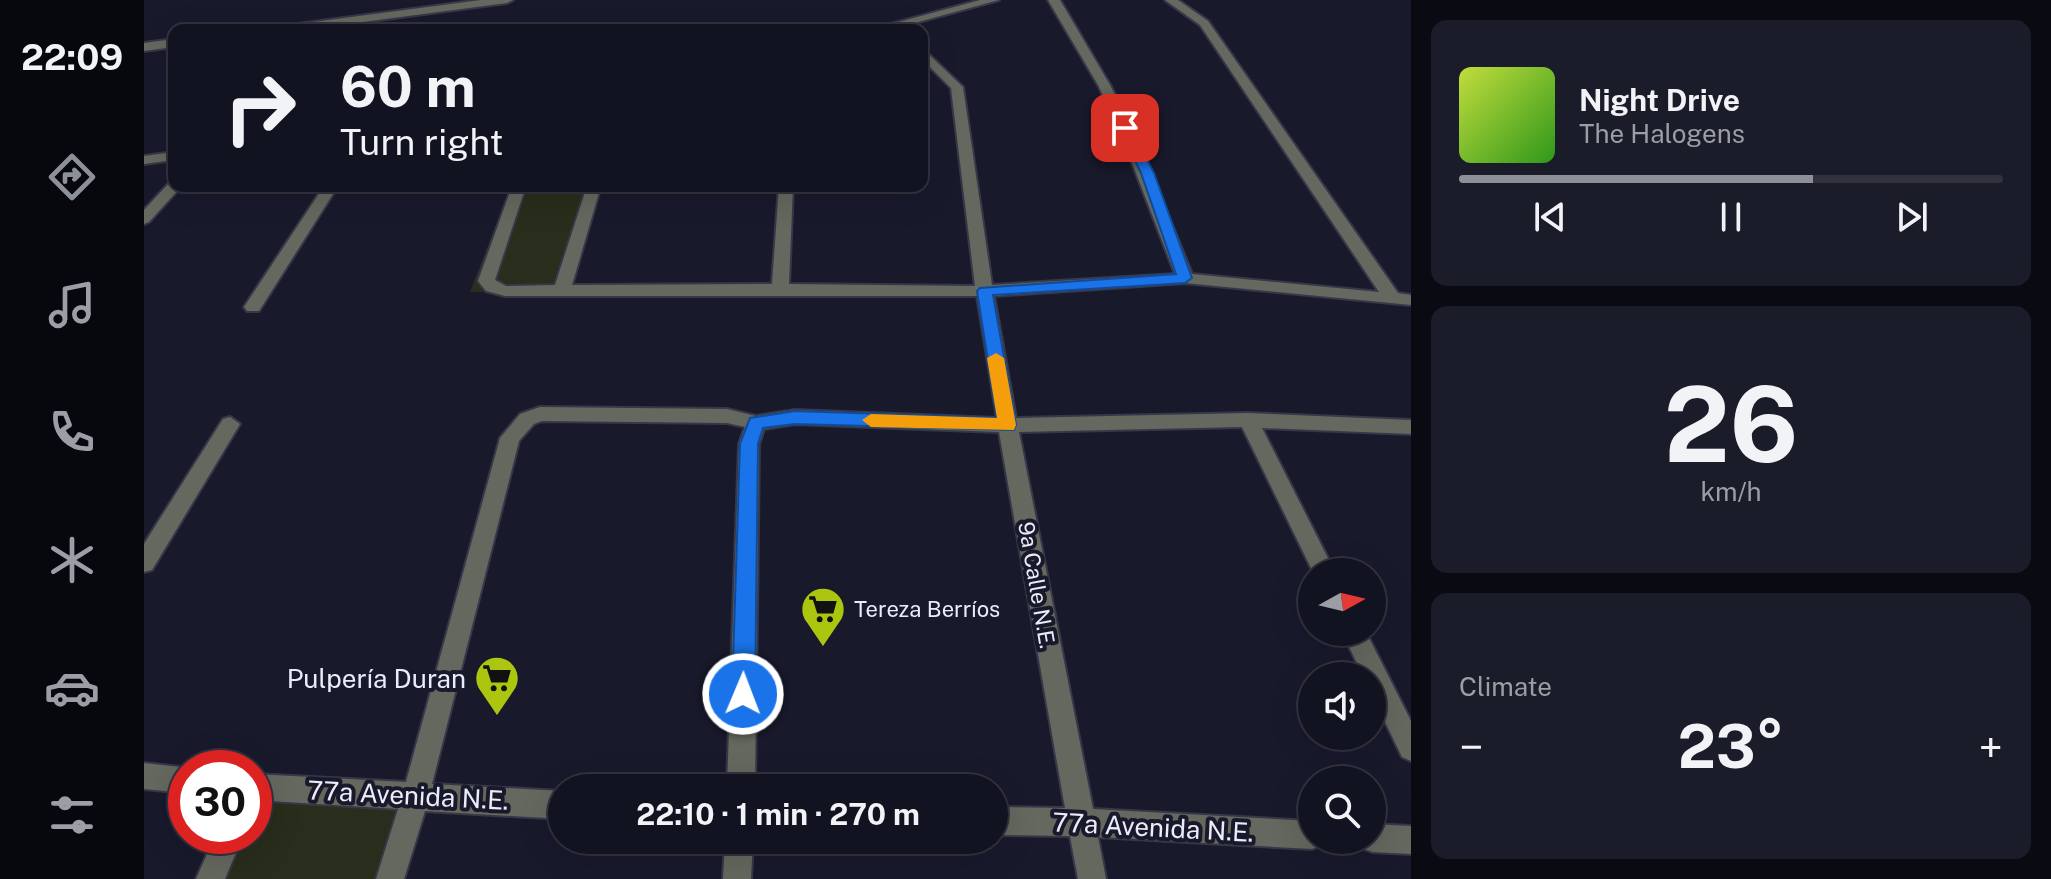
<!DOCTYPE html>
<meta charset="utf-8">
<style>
body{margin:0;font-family:"Public Sans",sans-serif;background:#1b1c29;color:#f1f3f6;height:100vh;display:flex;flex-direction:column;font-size:30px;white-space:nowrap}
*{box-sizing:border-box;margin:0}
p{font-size:26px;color:#9c9ea5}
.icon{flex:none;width:44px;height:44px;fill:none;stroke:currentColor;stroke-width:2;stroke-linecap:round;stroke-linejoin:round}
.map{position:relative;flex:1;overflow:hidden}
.details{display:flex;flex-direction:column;gap:20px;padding:20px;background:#0a0a12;width:640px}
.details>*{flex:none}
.banner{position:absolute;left:24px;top:24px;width:760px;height:168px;border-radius:16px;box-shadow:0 8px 32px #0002,0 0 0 2px #31323e;background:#121320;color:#f1f3f6;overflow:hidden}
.needle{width:52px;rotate:82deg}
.controls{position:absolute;left:1154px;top:558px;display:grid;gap:16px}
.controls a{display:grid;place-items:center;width:88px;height:88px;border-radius:50%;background:#121320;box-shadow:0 8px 32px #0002,0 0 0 2px #31323e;font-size:40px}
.speed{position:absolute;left:24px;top:750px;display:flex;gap:16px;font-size:40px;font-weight:700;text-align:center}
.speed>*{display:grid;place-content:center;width:104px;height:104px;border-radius:50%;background:#121320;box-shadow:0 8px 32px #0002,0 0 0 2px #31323e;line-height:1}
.speed .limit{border:12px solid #d22;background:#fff;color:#111}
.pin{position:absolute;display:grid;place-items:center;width:68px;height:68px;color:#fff;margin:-34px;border-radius:16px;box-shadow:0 4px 12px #0006}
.me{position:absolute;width:88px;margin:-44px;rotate:1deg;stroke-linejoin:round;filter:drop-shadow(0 0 6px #0008)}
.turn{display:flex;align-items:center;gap:28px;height:168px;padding:0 40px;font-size:36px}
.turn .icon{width:104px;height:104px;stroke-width:2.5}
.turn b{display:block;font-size:56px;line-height:68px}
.big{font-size:60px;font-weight:700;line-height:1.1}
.details .tile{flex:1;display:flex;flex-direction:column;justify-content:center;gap:12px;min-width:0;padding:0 28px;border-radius:16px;background:#1b1c29}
.details .dial{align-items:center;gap:0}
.dial b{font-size:104px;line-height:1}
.song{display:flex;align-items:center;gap:24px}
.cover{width:96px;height:96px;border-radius:12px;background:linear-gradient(135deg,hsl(70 70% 55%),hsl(110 70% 35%))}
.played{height:8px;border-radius:4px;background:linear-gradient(90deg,#8c9099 65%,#31323e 65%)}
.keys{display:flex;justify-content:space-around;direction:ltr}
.heat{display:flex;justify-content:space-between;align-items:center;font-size:44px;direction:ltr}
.trip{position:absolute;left:404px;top:774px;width:460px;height:80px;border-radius:40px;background:#121320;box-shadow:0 8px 32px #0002,0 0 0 2px #31323e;font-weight:700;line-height:80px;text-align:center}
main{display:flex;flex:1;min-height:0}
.tabs{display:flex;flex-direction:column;width:144px;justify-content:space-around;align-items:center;background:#07080d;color:#9c9ea5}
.tabs .icon{width:56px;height:56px}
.tabs .active{color:#8c9099}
.tabs b{font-size:36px;color:#f1f3f6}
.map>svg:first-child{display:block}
.green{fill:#292d1b}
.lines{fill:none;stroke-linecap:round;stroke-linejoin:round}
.minor-casing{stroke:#363748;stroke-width:4}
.minor{fill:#65685e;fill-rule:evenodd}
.route{fill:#1a73e8;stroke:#114b97;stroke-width:2}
.slow{fill:#f59e0b}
.labels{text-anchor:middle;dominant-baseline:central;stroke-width:8;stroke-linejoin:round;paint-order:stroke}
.street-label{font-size:22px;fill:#ebecf9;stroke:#18192b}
.poi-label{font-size:22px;fill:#ebecf9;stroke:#18192b;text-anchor:start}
.near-poi-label{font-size:26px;fill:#ebecf9;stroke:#18192b;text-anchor:end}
.near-street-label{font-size:26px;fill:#ebecf9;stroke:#18192b}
</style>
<main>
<nav class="tabs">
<b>22:09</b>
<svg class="icon active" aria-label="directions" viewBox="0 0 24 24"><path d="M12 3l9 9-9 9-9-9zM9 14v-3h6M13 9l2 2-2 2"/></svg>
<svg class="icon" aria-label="music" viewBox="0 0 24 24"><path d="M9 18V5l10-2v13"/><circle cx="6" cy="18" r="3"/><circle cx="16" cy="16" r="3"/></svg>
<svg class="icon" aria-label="phone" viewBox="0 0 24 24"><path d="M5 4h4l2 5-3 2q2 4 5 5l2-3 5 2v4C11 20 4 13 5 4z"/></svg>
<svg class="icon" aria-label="climate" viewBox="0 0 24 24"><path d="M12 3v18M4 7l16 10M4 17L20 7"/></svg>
<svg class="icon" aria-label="car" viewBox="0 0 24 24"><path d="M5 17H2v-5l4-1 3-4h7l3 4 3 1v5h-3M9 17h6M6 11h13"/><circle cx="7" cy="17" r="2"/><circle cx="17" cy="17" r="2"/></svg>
<svg class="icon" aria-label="filters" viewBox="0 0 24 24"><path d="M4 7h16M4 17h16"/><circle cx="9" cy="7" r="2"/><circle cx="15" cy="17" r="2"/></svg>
</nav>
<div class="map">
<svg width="1267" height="879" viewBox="0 0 1267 879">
<rect width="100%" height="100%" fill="#18192b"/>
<!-- green -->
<g class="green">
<polygon points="367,186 459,186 425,291 326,292"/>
<polygon points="110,787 258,794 232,879 66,879 85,836 110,836"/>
</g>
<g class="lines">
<!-- minor casing -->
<g class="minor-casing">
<g id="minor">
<polygon points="337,0 369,0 363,3 158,30 125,30 131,27"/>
<polygon points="836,0 855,0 745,30 725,30"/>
<polygon points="904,0 916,0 966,85 990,132 1048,274 1235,292 1056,25 1021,0 1034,0 1064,21 1254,293 1267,295 1267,305 1041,283 850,296 872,418 1104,413 1267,420 1267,434 1118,428 1191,572 1169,572 1098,427 875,432 949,809 1168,821 1168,840 1180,840 1178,845 1168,849 954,837 962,879 934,879 926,836 850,835 850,807 921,808 855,432 651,424 620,429 615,444 611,788 583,788 595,444 601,427 583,423 398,421 390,424 375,441 288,784 418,791 418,819 281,811 260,879 232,879 254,809 110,800 110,774 262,782 356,438 376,414 396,407 583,409 612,416 651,410 853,418 833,296 361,296 342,291 334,281 368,186 382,186 351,280 362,286 411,285 443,186 457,186 428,285 628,284 635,186 649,186 645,284 831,286 807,88 778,59 778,48 819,87 848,285 1031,274 976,132 954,85"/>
<polygon points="30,39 30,47 0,51 0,43"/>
<polygon points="30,152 30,160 0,164 0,156"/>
<polygon points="30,182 30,186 37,186 35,189 5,222 0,224 0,210 25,183"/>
<polygon points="180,186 194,186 115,311 103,311 100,307"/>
<polygon points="86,417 96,424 8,570 0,572 0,544 79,419"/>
<polygon points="1198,632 1222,632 1267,721 1267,761 1258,757 1228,695 1228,676 1219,676"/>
<polygon points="0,763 45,768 42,768 42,793 0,789"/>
<polygon points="1228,824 1267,826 1267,854 1228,852 1218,848 1215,840 1228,840"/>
<polygon points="71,836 99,836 81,879 52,879"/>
<polygon points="581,840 609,840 607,879 579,879"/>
</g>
</g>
<!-- minor -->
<use href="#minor" class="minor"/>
</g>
<!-- route -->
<polygon class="route" points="976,125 985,125 1010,173 1048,278 1041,283 849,295 872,425 870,430 651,424 619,428 614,444 611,694 607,702 599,705 591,702 588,694 596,444 606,418 651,411 853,418 833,291 836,288 1032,274 997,173 975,128"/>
<!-- slow -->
<polygon class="slow" points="852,353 860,358 872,425 870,430 727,427 718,420 727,414 853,418 843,358"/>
<!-- icons -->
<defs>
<g id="supermarket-pin" transform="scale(2.3)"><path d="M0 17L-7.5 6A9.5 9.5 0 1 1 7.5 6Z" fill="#acc610" stroke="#18192b"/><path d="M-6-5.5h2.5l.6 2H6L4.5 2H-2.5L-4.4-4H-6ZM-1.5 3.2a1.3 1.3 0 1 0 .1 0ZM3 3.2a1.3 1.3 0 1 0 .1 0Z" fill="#111"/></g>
</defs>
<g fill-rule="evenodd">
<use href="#supermarket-pin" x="679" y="609"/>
<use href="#supermarket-pin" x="353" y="678"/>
</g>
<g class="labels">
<!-- street labels -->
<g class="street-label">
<text transform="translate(893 585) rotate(80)">9a Calle N.E.</text>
</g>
<!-- poi labels -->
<g class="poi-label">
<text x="710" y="609">Tereza Berríos</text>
</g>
<!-- near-poi labels -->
<g class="near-poi-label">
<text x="322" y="678">Pulpería Duran</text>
</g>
<!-- near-street labels -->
<g class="near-street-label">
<text transform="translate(264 795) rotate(3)">77a Avenida N.E.</text>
<text transform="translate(1009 827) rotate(3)">77a Avenida N.E.</text>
</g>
</g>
</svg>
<div class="controls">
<a><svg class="needle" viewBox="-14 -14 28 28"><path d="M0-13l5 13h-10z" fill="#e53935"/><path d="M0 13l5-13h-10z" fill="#9c9ea5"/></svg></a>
<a><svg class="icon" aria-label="sound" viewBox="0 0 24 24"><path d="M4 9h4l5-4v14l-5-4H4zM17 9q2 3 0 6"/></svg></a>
<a><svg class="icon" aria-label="search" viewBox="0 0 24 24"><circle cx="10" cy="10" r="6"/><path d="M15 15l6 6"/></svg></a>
</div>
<div class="speed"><div class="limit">30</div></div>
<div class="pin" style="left:981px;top:128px;background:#d93025"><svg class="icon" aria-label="arrive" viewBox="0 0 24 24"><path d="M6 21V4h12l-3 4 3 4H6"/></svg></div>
<svg class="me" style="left:599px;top:694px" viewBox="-20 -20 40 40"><circle r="17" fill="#1a73e8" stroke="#fff" stroke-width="3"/><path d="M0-11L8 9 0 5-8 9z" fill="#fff"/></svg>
<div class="trip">22:10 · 1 min · 270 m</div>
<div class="banner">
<div class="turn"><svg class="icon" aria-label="right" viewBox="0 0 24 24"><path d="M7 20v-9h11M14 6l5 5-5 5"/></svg><div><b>60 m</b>Turn right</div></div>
</div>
</div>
<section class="details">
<div class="tile">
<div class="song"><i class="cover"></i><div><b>Night Drive</b><p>The Halogens</p></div></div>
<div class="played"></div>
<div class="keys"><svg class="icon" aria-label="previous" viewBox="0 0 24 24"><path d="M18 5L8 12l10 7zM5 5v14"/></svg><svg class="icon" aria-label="pause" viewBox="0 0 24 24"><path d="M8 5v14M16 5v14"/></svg><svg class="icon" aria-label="next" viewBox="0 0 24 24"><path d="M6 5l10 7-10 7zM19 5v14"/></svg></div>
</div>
<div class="tile dial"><b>26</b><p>km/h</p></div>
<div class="tile"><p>Climate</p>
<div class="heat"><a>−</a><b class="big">23°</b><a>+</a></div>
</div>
</section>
</main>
